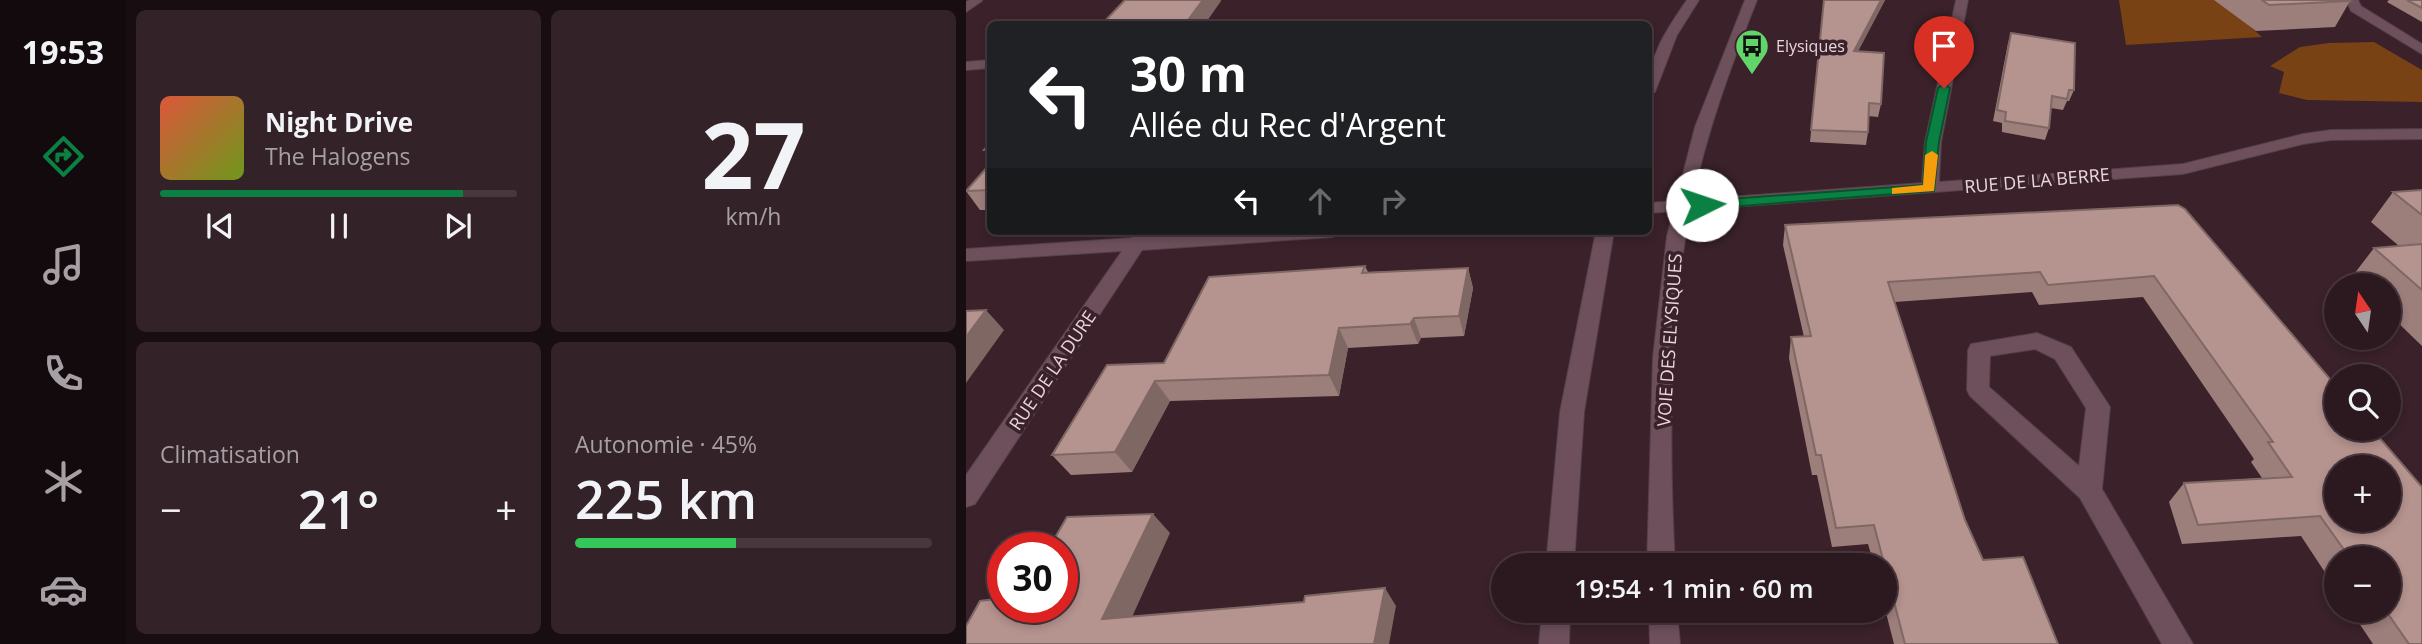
<!DOCTYPE html>
<html lang="fr">
<meta charset="utf-8">
<style>
body{margin:0;font-family:"Open Sans",sans-serif;background:#342229;color:#f1f3f6;height:100vh;display:flex;flex-direction:column;font-size:26px;white-space:nowrap}
*{box-sizing:border-box;margin:0}
p{font-size:23px;color:#a6a0a5}
.icon{flex:none;width:38px;height:38px;fill:none;stroke:currentColor;stroke-width:2;stroke-linecap:round;stroke-linejoin:round}
.map{position:relative;flex:1;overflow:hidden}
.drawer{display:flex;flex-direction:column;gap:10px;padding:10px;background:#180e12;width:840px}
.drawer>*{flex:none}
.guide{position:absolute;left:21px;top:21px;width:665px;height:214px;border-radius:10px;box-shadow:0 4px 10px #0003,0 0 0 2px #48383e;background:#202124;color:#fff;overflow:hidden}
.needle{width:46px;rotate:347deg}
.fabs{position:absolute;left:1358px;top:273px;display:grid;gap:14px}
.fabs a{display:grid;place-items:center;width:77px;height:77px;border-radius:50%;background:#2c1920;box-shadow:0 4px 10px #0003,0 0 0 2px #48383e;font-size:35px}
.speed{position:absolute;left:21px;top:532px;display:flex;gap:14px;font-size:35px;font-weight:700;text-align:center}
.speed>*{display:grid;place-content:center;width:91px;height:91px;border-radius:50%;background:#2c1920;box-shadow:0 4px 10px #0003,0 0 0 2px #48383e;line-height:1}
.speed .limit{border:10px solid #d22;background:#fff;color:#111}
.pin{position:absolute;display:grid;place-items:center;width:60px;height:60px;color:#fff;margin:-72px -30px;border-radius:50% 50% 50% 0;rotate:-45deg;box-shadow:0 0 7px #0007}
.pin .icon{rotate:45deg}
.me{position:absolute;width:77px;margin:-38px;rotate:86deg;stroke-linejoin:round;filter:drop-shadow(0 0 5px #0008)}
.turn{display:flex;align-items:center;gap:24px;height:147px;padding:0 28px;font-size:32px}
.turn .icon{width:91px;height:91px;stroke-width:2.5}
.turn b{display:block;font-size:49px;line-height:60px}
.lanes{display:flex;align-items:center;height:66px;padding:0 28px;background:#0003;justify-content:center;gap:35px;direction:ltr}
.lanes .off{opacity:.35}
.big{font-size:52px;font-weight:600;line-height:1.1}
.drawer .tile{flex:1;display:flex;flex-direction:column;justify-content:center;gap:10px;min-width:0;padding:0 24px;border-radius:10px;background:#342229}
.drawer .dial{align-items:center;gap:0}
.dial b{font-size:91px;line-height:1}
.song{display:flex;align-items:center;gap:21px}
.cover{width:84px;height:84px;border-radius:10px;background:linear-gradient(135deg,hsl(10 70% 55%),hsl(80 70% 35%))}
.played{height:7px;border-radius:4px;background:linear-gradient(90deg,#0b8043 85%,#48383e 85%)}
.keys{display:flex;justify-content:space-around;direction:ltr}
.heat{display:flex;justify-content:space-between;align-items:center;font-size:38px;direction:ltr}
.charge{height:10px;border-radius:5px;background:linear-gradient(90deg,#34c759 45%,#48383e 0)}
.drawer .tiles{flex:1;display:grid;gap:10px;grid-template-columns:repeat(2,1fr)}
.trip{position:absolute;left:525px;top:553px;width:406px;height:70px;border-radius:35px;background:#2c1920;box-shadow:0 4px 10px #0003,0 0 0 2px #48383e;font-weight:600;line-height:70px;text-align:center}
main{display:flex;flex:1;min-height:0}
.tab-bar{display:flex;flex-direction:column;width:126px;justify-content:space-around;align-items:center;background:#120a0d;color:#a6a0a5}
.tab-bar .icon{width:49px;height:49px}
.tab-bar .selected{color:#0b8043}
.tab-bar b{font-size:32px;color:#f1f3f6}
.map>svg:first-child{display:block}
.green{fill:#794215}
.lines{fill:none;stroke-linecap:round;stroke-linejoin:round}
.minor-casing{stroke:#543e47;stroke-width:2}
.tertiary-casing{stroke:#543e47;stroke-width:2}
.minor{fill:#6d505b;fill-rule:evenodd}
.tertiary{fill:#6d505b;fill-rule:evenodd}
.wall{fill:#9c7e7b;fill-rule:evenodd}
.shaded-wall{fill:#7f6764}
.building{fill:#b5938f;stroke:#7f6764;stroke-width:2;fill-rule:evenodd}
.route{fill:#0b8043;stroke:#07532c;stroke-width:2}
.slow{fill:#f59e0b}
.labels{text-anchor:middle;dominant-baseline:central;stroke-width:7;stroke-linejoin:round;paint-order:stroke}
.far-poi-label{font-size:16px;fill:#e8d6dc;stroke:#3a212a;text-anchor:start}
.street-label{font-size:18px;fill:#e8d6dc;stroke:#3a212a}
</style>
<main>
<nav class="tab-bar">
<b>19:53</b>
<svg class="icon selected" aria-label="directions" viewBox="0 0 24 24"><path d="M12 3l9 9-9 9-9-9zM9 14v-3h6M13 9l2 2-2 2"/></svg>
<svg class="icon" aria-label="music" viewBox="0 0 24 24"><path d="M9 18V5l10-2v13"/><circle cx="6" cy="18" r="3"/><circle cx="16" cy="16" r="3"/></svg>
<svg class="icon" aria-label="phone" viewBox="0 0 24 24"><path d="M5 4h4l2 5-3 2q2 4 5 5l2-3 5 2v4C11 20 4 13 5 4z"/></svg>
<svg class="icon" aria-label="climate" viewBox="0 0 24 24"><path d="M12 3v18M4 7l16 10M4 17L20 7"/></svg>
<svg class="icon" aria-label="car" viewBox="0 0 24 24"><path d="M5 17H2v-5l4-1 3-4h7l3 4 3 1v5h-3M9 17h6M6 11h13"/><circle cx="7" cy="17" r="2"/><circle cx="17" cy="17" r="2"/></svg>
</nav>
<section class="drawer">
<div class="tiles">
<div class="tile">
<div class="song"><i class="cover"></i><div><b>Night Drive</b><p>The Halogens</p></div></div>
<div class="played"></div>
<div class="keys"><svg class="icon" aria-label="previous" viewBox="0 0 24 24"><path d="M18 5L8 12l10 7zM5 5v14"/></svg><svg class="icon" aria-label="pause" viewBox="0 0 24 24"><path d="M8 5v14M16 5v14"/></svg><svg class="icon" aria-label="next" viewBox="0 0 24 24"><path d="M6 5l10 7-10 7zM19 5v14"/></svg></div>
</div>
<div class="tile dial"><b>27</b><p>km/h</p></div>
<div class="tile"><p>Climatisation</p>
<div class="heat"><a>−</a><b class="big">21°</b><a>+</a></div>
</div>
<div class="tile"><p>Autonomie · 45%</p><b class="big">225 km</b><div class="charge"></div></div>
</div>
</section>
<div class="map">
<svg width="1456" height="644" viewBox="0 0 1456 644">
<rect width="100%" height="100%" fill="#3a212a"/>
<!-- green -->
<g class="green">
<polygon points="1153,0 1254,0 1296,37 1160,45"/>
<polygon points="1408,42 1456,70 1456,102 1341,100 1313,93 1318,72 1304,66 1334,47 1363,43"/>
</g>
<g class="lines">
<!-- minor casing -->
<g class="minor-casing">
<g id="minor">
<polygon points="3,0 16,0 16,1 0,12 0,2"/>
<polygon points="990,0 1002,0 975,142 973,182 1217,164 1337,134 1365,130 1456,129 1456,139 1365,140 1337,144 1217,174 682,213 682,203 956,183 959,142"/>
<polygon points="1380,0 1392,0 1395,6 1456,44 1456,54 1385,11"/>
<polygon points="24,60 24,68 0,70 0,62"/>
<polygon points="170,231 184,231 184,237 276,231 376,231 367,237 176,250 9,504 0,507 0,475 156,251 0,261 0,249 165,238"/>
<path d="M1071,333L1105,347L1144,407L1136,489L1227,644H1196L1114,498L1004,396L1001,390L1002,350L1005,344ZM1069,349L1089,359L1120,408L1113,466L1023,387L1024,356Z"/>
</g>
</g>
<!-- tertiary casing -->
<g class="tertiary-casing">
<g id="tertiary">
<path d="M721,0H733L711,35L689,92L682,96C682,56 699,32 721,0Z"/>
<path d="M779,0H791C765,66 740,133 726,203C702,314 703,452 709,565H681L687,357L701,236L729,127Z"/>
<polygon points="630,231 648,231 618,412 608,565 580,565 594,412"/>
<polygon points="576,611 604,611 603,644 573,644"/>
<polygon points="683,611 711,611 714,644 684,644"/>
</g>
</g>
<!-- minor -->
<use href="#minor" class="minor"/>
<!-- tertiary -->
<use href="#tertiary" class="tertiary"/>
</g>
<!-- wall -->
<g class="wall">
<polygon points="858,0 919,0 892,51 915,104 912,117 902,116 902,132 900,145 844,142"/>
<polygon points="1248,0 1382,0 1384,1 1369,27 1290,31"/>
<polygon points="1423,0 1456,0 1456,22 1421,2"/>
<polygon points="1045,33 1108,90 1103,101 1101,101 1097,110 1085,108 1083,128 1079,140 1036,132 1036,123 1027,121 1042,43"/>
<polygon points="24,143 24,158 18,150"/>
<polygon points="24,164 24,210 14,210 0,191"/>
<polygon points="1456,190 1456,346 1423,314 1423,285 1393,285 1385,278 1408,248 1433,246 1405,222 1427,192"/>
<path d="M1212,205L1219,209L1370,386V429H1406L1456,487V644H1407L1385,611H1423V558H1370V589L1335,536L1216,544L1203,502L1218,483L1296,478L1285,462L1288,459L1177,297L1073,305L1066,292L929,302L999,520L1017,560L1057,557L1092,644H928L919,609V565H908L902,544L866,547L851,475H846L823,358L825,337H838L817,245L819,225ZM1370,467H1423V520H1370Z"/>
<polygon points="399,266 402,272 502,268 507,288 498,336 455,338 452,344 382,348 373,396 204,401 166,472 105,475 86,455 198,363"/>
</g>
<!-- shaded-wall -->
<g class="shaded-wall">
<polygon points="237,0 255,0 255,1 239,24 219,24"/>
<polygon points="915,0 919,0 886,63 888,51"/>
<polygon points="502,268 507,288 498,336 493,316"/>
<polygon points="20,310 38,330 0,383 0,337"/>
<polygon points="448,318 455,338 452,344 444,324"/>
<polygon points="373,328 382,348 373,396 363,375"/>
<polygon points="189,381 204,401 166,472 149,452"/>
<polygon points="187,514 204,533 157,637 136,619"/>
<polygon points="419,588 430,606 423,644 408,644"/>
</g>
<!-- building -->
<g class="building">
<polygon points="159,0 237,0 219,24 136,24"/>
<polygon points="858,0 915,0 888,51 918,53 915,104 903,103 902,132 845,130"/>
<polygon points="1296,0 1382,0 1384,1 1303,5"/>
<polygon points="1441,0 1456,0 1456,8"/>
<polygon points="1045,33 1109,43 1108,90 1103,90 1101,99 1086,96 1083,128 1039,121 1040,112 1031,110"/>
<polygon points="24,143 24,150 18,150"/>
<polygon points="24,164 24,190 0,191"/>
<polygon points="1456,190 1456,215 1427,192"/>
<path d="M1212,205L1219,209L1370,386V429H1406L1456,487V644H1443L1420,611H1423V558H1384L1354,516L1232,525L1218,483L1326,477L1302,442H1307L1188,276L1082,285L1074,272L922,282L999,520L1017,560L1057,557L1092,644H939L908,525L870,528L855,455H850L825,337L845,336L819,225ZM1370,467H1423V520H1370Z"/>
<polygon points="1456,244 1456,290 1408,248"/>
<polygon points="399,266 396,273 502,268 493,316 448,318 444,324 373,328 363,375 189,381 149,452 86,455 141,365 198,363 243,277"/>
<polygon points="20,310 0,337 0,311"/>
<polygon points="187,514 136,619 338,602 339,596 419,588 408,644 0,644 0,626 14,601 37,598 37,607 96,607 96,548 83,548 101,517"/>
</g>
<!-- route -->
<polygon class="route" points="978,84 984,88 973,142 968,191 736,209 729,205 736,201 957,185 960,142 972,88"/>
<!-- slow -->
<polygon class="slow" points="966,151 972,155 968,191 926,194 926,188 957,185 959,155"/>
<!-- icons -->
<defs>
<g id="bus-pin" transform="scale(1.75)"><path d="M0 17L-7.5 6A9.5 9.5 0 1 1 7.5 6Z" fill="#61d46a" stroke="#3a212a"/><path d="M-5-6H5V4H4V6H2V4H-2V6H-4V4H-5ZM-3.5-4V0h7V-4ZM-3.5 1.2v1.5H-2V1.2ZM2 1.2v1.5H3.5V1.2Z" fill="#111"/></g>
</defs>
<g fill-rule="evenodd">
<use href="#bus-pin" x="786" y="46"/>
</g>
<g class="labels">
<!-- far-poi labels -->
<g class="far-poi-label">
<text x="810" y="46">Elysiques</text>
</g>
<!-- street labels -->
<g class="street-label">
<text transform="translate(1071 180) rotate(-5)">RUE DE LA BERRE</text>
<text transform="translate(703 340) rotate(-86)">VOIE DES ELYSIQUES</text>
<text transform="translate(86 370) rotate(-56)">RUE DE LA DURE</text>
</g>
</g>
</svg>
<div class="fabs">
<a><svg class="needle" viewBox="-14 -14 28 28"><path d="M0-13l5 13h-10z" fill="#e53935"/><path d="M0 13l5-13h-10z" fill="#a6a0a5"/></svg></a>
<a><svg class="icon" aria-label="search" viewBox="0 0 24 24"><circle cx="10" cy="10" r="6"/><path d="M15 15l6 6"/></svg></a>
<a>+</a>
<a>−</a>
</div>
<div class="speed"><div class="limit">30</div></div>
<div class="pin" style="left:978px;top:88px;background:#d93025"><svg class="icon" aria-label="arrive" viewBox="0 0 24 24"><path d="M6 21V4h12l-3 4 3 4H6"/></svg></div>
<svg class="me" style="left:736px;top:205px" viewBox="-20 -20 40 40"><circle r="19" fill="#fff"/><path d="M0-13L10 11 0 6-10 11z" fill="#0b8043"/></svg>
<div class="trip">19:54 · 1 min · 60 m</div>
<div class="guide">
<div class="turn"><svg class="icon" aria-label="left" viewBox="0 0 24 24"><path d="M17 20v-9H6M10 6l-5 5 5 5"/></svg><div><b>30 m</b>Allée du Rec d'Argent</div></div>
<div class="lanes"><svg class="icon" aria-label="left" viewBox="0 0 24 24"><path d="M17 20v-9H6M10 6l-5 5 5 5"/></svg><svg class="icon off" aria-label="ahead" viewBox="0 0 24 24"><path d="M12 20V5M6 11l6-6 6 6"/></svg><svg class="icon off" aria-label="right" viewBox="0 0 24 24"><path d="M7 20v-9h11M14 6l5 5-5 5"/></svg></div>
</div>
</div>
</main>
